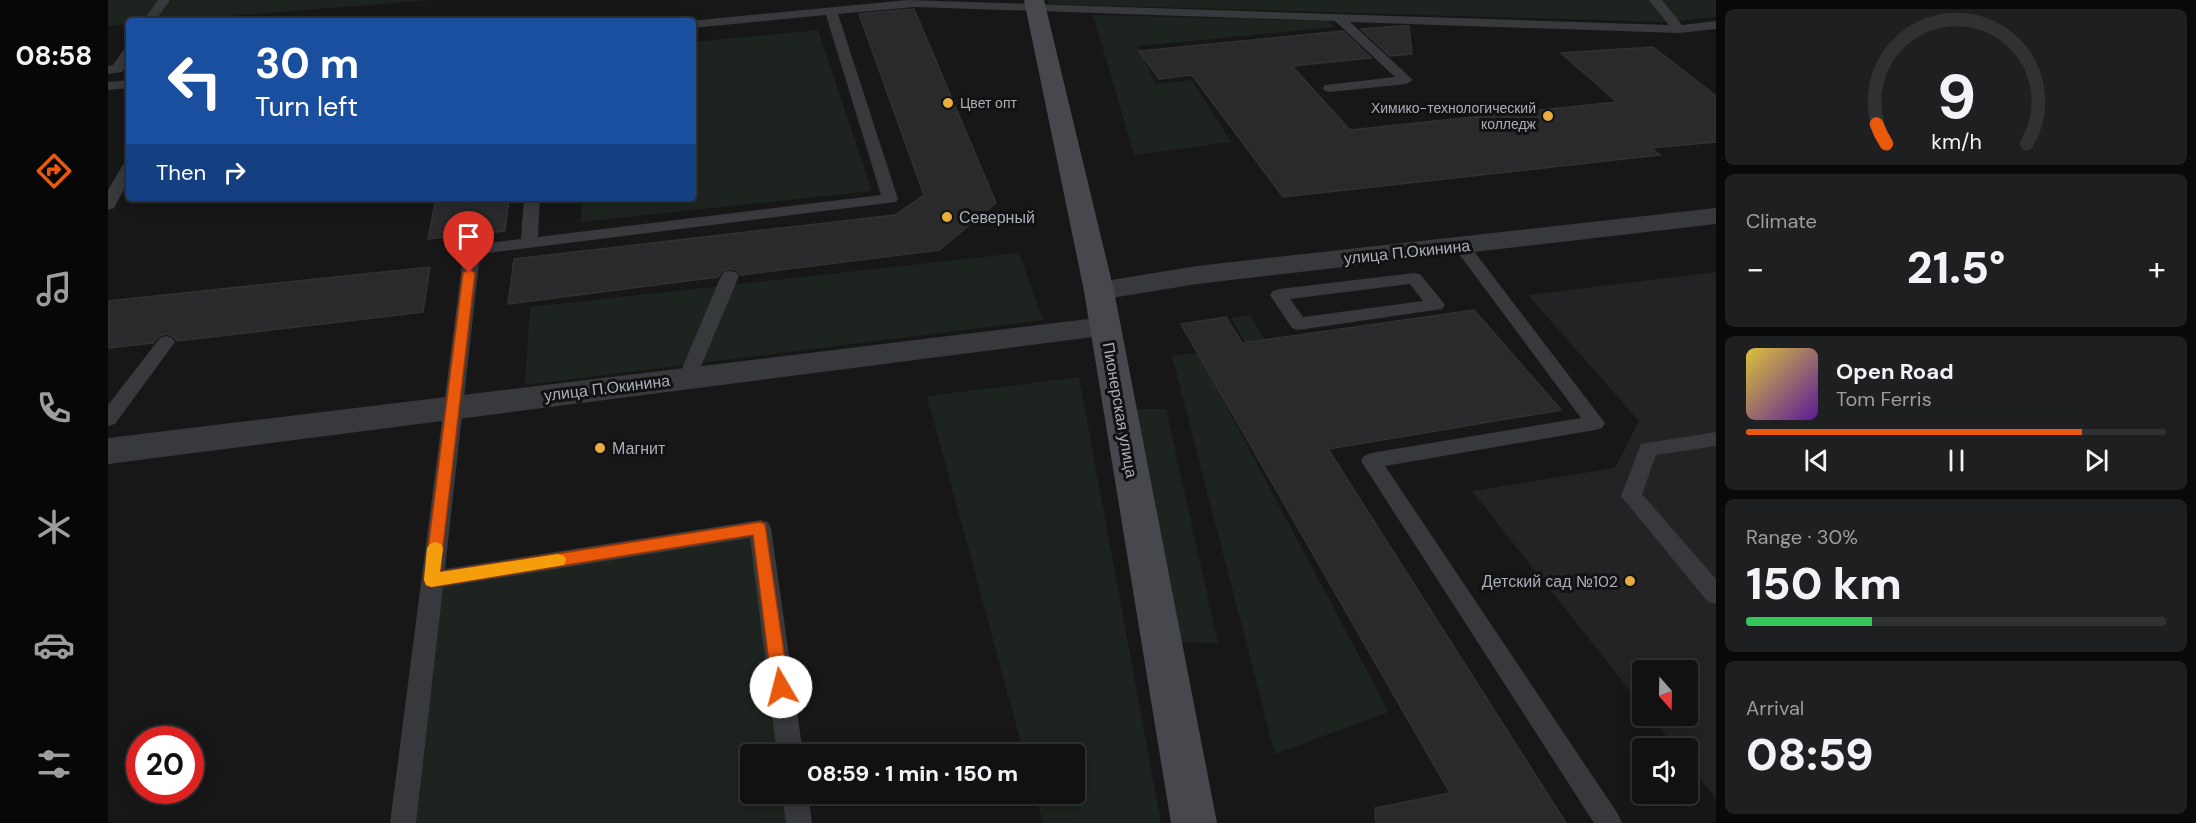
<!DOCTYPE html>
<meta charset="utf-8">
<style>
body{margin:0;font-family:"DM Sans",sans-serif;background:#1e1f20;color:#f1f3f6;height:100vh;display:flex;flex-direction:column;font-size:22px;white-space:nowrap}
*{box-sizing:border-box;margin:0}
p{font-size:20px;color:#9c9d9f}
.icon{flex:none;width:33px;height:33px;fill:none;stroke:currentColor;stroke-width:2;stroke-linecap:round;stroke-linejoin:round}
.map{position:relative;flex:1;overflow:hidden}
.side{display:flex;flex-direction:column;gap:9px;padding:9px;background:#09090a;width:480px}
.side>*{flex:none}
.guide{position:absolute;left:18px;top:18px;width:570px;height:183px;border-radius:6px;box-shadow:0 3px 15px #0003,0 0 0 2px #303132;background:#1a4fa0;color:#fff;overflow:hidden}
.needle{width:39px;rotate:160deg}
.controls{position:absolute;left:1524px;top:660px;display:grid;gap:12px}
.controls a{display:grid;place-items:center;width:66px;height:66px;border-radius:6px;background:#111112;box-shadow:0 3px 15px #0003,0 0 0 2px #303132;font-size:30px}
.speed{position:absolute;left:18px;top:726px;display:flex;gap:12px;font-size:30px;font-weight:700;text-align:center}
.speed>*{display:grid;place-content:center;width:78px;height:78px;border-radius:50%;background:#111112;box-shadow:0 3px 15px #0003,0 0 0 2px #303132;line-height:1}
.speed .limit{border:9px solid #d22;background:#fff;color:#111}
.pin{position:absolute;display:grid;place-items:center;width:51px;height:51px;color:#fff;margin:-62px -26px;border-radius:50% 50% 50% 0;rotate:-45deg;box-shadow:0 0 6px #0007}
.pin .icon{rotate:45deg}
.me{position:absolute;width:66px;margin:-33px;rotate:352deg;stroke-linejoin:round;filter:drop-shadow(0 0 4px #0008)}
.turn{display:flex;align-items:center;gap:21px;height:126px;padding:0 30px;font-size:27px}
.turn .icon{width:78px;height:78px;stroke-width:2.5}
.turn b{display:block;font-size:42px;line-height:51px}
.then{display:flex;align-items:center;height:57px;padding:0 30px;background:#0003;gap:12px;font-size:22px}
.big{font-size:45px;font-weight:800;line-height:1.1}
.side .tile{flex:1;display:flex;flex-direction:column;justify-content:center;gap:9px;min-width:0;padding:0 21px;border-radius:9px;background:#1e1f20}
.side .dial{align-items:center;gap:0}
.dial svg{height:156px;overflow:visible;fill:none;stroke:#303132;stroke-width:7;stroke-linecap:round;text-anchor:middle}
.dial text{fill:#f1f3f6;stroke:none}
.song{display:flex;align-items:center;gap:18px}
.cover{width:72px;height:72px;border-radius:9px;background:linear-gradient(135deg,hsl(50 70% 55%),hsl(270 70% 35%))}
.played{height:6px;border-radius:3px;background:linear-gradient(90deg,#ea580c 80%,#303132 80%)}
.keys{display:flex;justify-content:space-around;direction:ltr}
.heat{display:flex;justify-content:space-between;align-items:center;font-size:33px;direction:ltr}
.charge{height:9px;border-radius:4px;background:linear-gradient(90deg,#34c759 30%,#303132 0)}
.trip{position:absolute;left:632px;top:744px;width:345px;height:60px;border-radius:6px;background:#111112;box-shadow:0 3px 15px #0003,0 0 0 2px #303132;font-weight:800;line-height:60px;text-align:center}
main{display:flex;flex:1;min-height:0}
.tabs{display:flex;flex-direction:column;width:108px;justify-content:space-around;align-items:center;background:#070707;color:#9c9d9f}
.tabs .icon{width:42px;height:42px}
.tabs .active{color:#ea580c}
.tabs b{font-size:27px;color:#f1f3f6}
.map>svg:first-child{display:block}
.built{fill:#232325}
.green{fill:#1d231e}
.building{fill:#2a2a2c;stroke:#313134;stroke-width:1.5}
.lines{fill:none;stroke-linecap:round;stroke-linejoin:round}
.lane{fill:#38393d;fill-rule:evenodd}
.street{fill:#38393d;fill-rule:evenodd}
.secondary{fill:#46484d;fill-rule:evenodd}
.route{fill:#ea580c;stroke:#983908;stroke-width:1.5}
.slow{fill:#f59e0b}
.poi-dot{fill:#e9ad3e;stroke:#121213;stroke-width:2}
.labels{text-anchor:middle;dominant-baseline:central;stroke-width:6;stroke-linejoin:round;paint-order:stroke}
.far-poi-label{font-size:14px;fill:#a9aeb8;stroke:#121213;text-anchor:start}
.poi-label{font-size:16px;fill:#a9aeb8;stroke:#121213;text-anchor:start}
.street-label{font-size:16px;fill:#a9aeb8;stroke:#121213}
</style>
<main>
<nav class="tabs">
<b>08:58</b>
<svg class="icon active" aria-label="directions" viewBox="0 0 24 24"><path d="M12 3l9 9-9 9-9-9zM9 14v-3h6M13 9l2 2-2 2"/></svg>
<svg class="icon" aria-label="music" viewBox="0 0 24 24"><path d="M9 18V5l10-2v13"/><circle cx="6" cy="18" r="3"/><circle cx="16" cy="16" r="3"/></svg>
<svg class="icon" aria-label="phone" viewBox="0 0 24 24"><path d="M5 4h4l2 5-3 2q2 4 5 5l2-3 5 2v4C11 20 4 13 5 4z"/></svg>
<svg class="icon" aria-label="climate" viewBox="0 0 24 24"><path d="M12 3v18M4 7l16 10M4 17L20 7"/></svg>
<svg class="icon" aria-label="car" viewBox="0 0 24 24"><path d="M5 17H2v-5l4-1 3-4h7l3 4 3 1v5h-3M9 17h6M6 11h13"/><circle cx="7" cy="17" r="2"/><circle cx="17" cy="17" r="2"/></svg>
<svg class="icon" aria-label="filters" viewBox="0 0 24 24"><path d="M4 7h16M4 17h16"/><circle cx="9" cy="7" r="2"/><circle cx="15" cy="17" r="2"/></svg>
</nav>
<div class="map">
<svg width="1608" height="823" viewBox="0 0 1608 823">
<rect width="100%" height="100%" fill="#171718"/>
<!-- built -->
<polygon class="built" points="1608,272 1608,799 1580,763 1580,748 1568,748 1542,716 1580,716 1580,670 1534,670 1534,706 1364,491 1507,468 1531,421 1420,295"/>
<!-- green -->
<g class="green">
<polygon points="0,0 322,0 61,21 21,21 21,24 0,26"/>
<polygon points="940,0 1608,0 1608,17 1558,22 941,4"/>
<polygon points="985,15 1220,21 1228,27 1030,46 1048,84 1084,80 1123,142 1026,155"/>
<polygon points="710,30 764,191 473,222 474,198 585,198 585,42"/>
<polygon points="911,253 935,320 417,385 422,307"/>
<polygon points="1142,315 1184,386 1114,398 1281,712 1167,754 1064,356 1139,346 1123,318"/>
<polygon points="971,377 1053,823 935,823 927,794 966,794 966,754 916,754 819,396"/>
<polygon points="1026,409 1058,409 1110,643 1071,642"/>
<polygon points="645,535 673,754 642,754 642,794 678,794 682,823 304,823 330,585"/>
</g>
<!-- building -->
<g class="building">
<polygon points="806,9 888,203 831,250 633,275 628,270 622,269 614,271 610,277 400,304 406,259 787,215 816,195 751,14"/>
<polygon points="1291,26 1301,26 1304,54 1282,56 1253,29"/>
<polygon points="1235,31 1263,58 1184,66 1242,130 1509,102 1453,53 1545,47 1608,96 1608,142 1543,148 1552,155 1175,197 1084,75 1051,79 1031,51"/>
<polygon points="328,198 401,198 397,231 320,239"/>
<polygon points="322,267 315,312 69,341 65,336 57,334 50,337 45,343 0,348 0,301"/>
<polygon points="1366,310 1453,410 1220,449 1458,823 1268,823 1267,808 1342,793 1073,324 1118,317 1134,343"/>
</g>
<g class="lines">
<!-- lane -->
<g class="lane">
<polygon points="50,0 62,0 47,21 35,21"/>
<polygon points="800,0 1561,25 1541,0 1554,0 1574,25 1608,21 1608,29 1571,33 1242,22 1305,80 1298,84 1222,92 1217,91 1215,88 1217,85 1287,77 1227,21 807,7 730,14 790,199 788,202 372,254 337,569 652,520 660,522 663,528 695,754 669,754 642,538 335,587 308,823 282,823 356,250 364,245 413,239 416,198 432,198 430,237 773,195 718,15 585,28 585,21 582,21"/>
<polygon points="21,48 21,61 14,72 0,74 0,66 5,65 16,49"/>
<polygon points="21,80 21,88 0,90 0,82"/>
<polygon points="21,161 21,180 6,208 0,210 0,190 16,163"/>
<polygon points="1353,241 1359,242 1497,423 1494,428 1487,430 1277,466 1510,814 1514,823 1486,823 1253,461 1256,456 1263,453 1473,418 1345,246"/>
<polygon points="622,271 628,272 631,276 588,378 586,383 579,384 572,383 570,378 613,276 616,272"/>
<path d="M1306,273L1312,274L1334,301L1337,305L1334,309L1190,330L1184,328L1162,295L1165,291L1171,289ZM1302,284L1315,301L1195,317L1182,299Z"/>
<polygon points="58,336 64,338 67,342 64,346 7,424 0,426 0,405 52,338"/>
<polygon points="1608,432 1608,446 1548,455 1534,494 1608,579 1608,604 1600,602 1513,496 1533,444"/>
<polygon points="674,794 700,794 704,823 678,823"/>
</g>
<!-- street -->
<g class="street">
<polygon points="1608,208 1608,224 1089,284 991,300 981,298 976,291 981,284 991,282 1089,266"/>
<polygon points="997,317 1008,320 1012,327 1008,334 0,464 0,438"/>
</g>
<!-- secondary -->
<polygon class="secondary" points="916,0 936,0 1006,291 1109,823 1063,823 976,291"/>
</g>
<!-- route -->
<polygon class="route" points="361,269 367,273 332,572 652,522 657,524 681,687 679,692 673,694 667,692 664,687 645,535 323,587 318,585 316,580 355,273"/>
<!-- slow -->
<polygon class="slow" points="327,542 333,544 335,548 332,572 450,554 456,556 458,560 456,565 450,566 323,587 318,585 316,580 319,548 322,544"/>
<!-- markers -->
<g class="poi-dot">
<circle cx="840" cy="103" r="6"/>
<circle cx="1440" cy="116" r="6"/>
<circle cx="839" cy="217" r="6"/>
<circle cx="492" cy="448" r="6"/>
<circle cx="1522" cy="581" r="6"/>
</g>
<g class="labels">
<!-- far-poi labels -->
<g class="far-poi-label">
<text x="852" y="103">Цвет опт</text>
<text x="1428" y="108" text-anchor="end">Химико-технологический<tspan x="1428" dy="16">колледж</tspan></text>
</g>
<!-- poi labels -->
<g class="poi-label">
<text x="851" y="217">Северный</text>
<text x="504" y="448">Магнит</text>
<text x="1510" y="581" text-anchor="end">Детский сад №102</text>
</g>
<!-- street labels -->
<g class="street-label">
<text transform="translate(1299 252) rotate(-6)">улица П.Окинина</text>
<text transform="translate(499 388) rotate(-7)">улица П.Окинина</text>
<text transform="translate(1012 410) rotate(80)">Пионерская улица</text>
</g>
</g>
</svg>
<div class="controls">
<a><svg class="needle" viewBox="-14 -14 28 28"><path d="M0-13l5 13h-10z" fill="#e53935"/><path d="M0 13l5-13h-10z" fill="#9c9d9f"/></svg></a>
<a><svg class="icon" aria-label="sound" viewBox="0 0 24 24"><path d="M4 9h4l5-4v14l-5-4H4zM17 9q2 3 0 6"/></svg></a>
</div>
<div class="speed"><div class="limit">20</div></div>
<div class="pin" style="left:361px;top:273px;background:#d93025"><svg class="icon" aria-label="arrive" viewBox="0 0 24 24"><path d="M6 21V4h12l-3 4 3 4H6"/></svg></div>
<svg class="me" style="left:673px;top:687px" viewBox="-20 -20 40 40"><circle r="19" fill="#fff"/><path d="M0-13L10 11 0 6-10 11z" fill="#ea580c"/></svg>
<div class="trip">08:59 · 1 min · 150 m</div>
<div class="guide">
<div class="turn"><svg class="icon" aria-label="left" viewBox="0 0 24 24"><path d="M17 20v-9H6M10 6l-5 5 5 5"/></svg><div><b>30 m</b>Turn left</div></div>
<div class="then">Then<svg class="icon" aria-label="right" viewBox="0 0 24 24"><path d="M7 20v-9h11M14 6l5 5-5 5"/></svg></div>
</div>
</div>
<section class="side">
<div class="tile dial"><svg viewBox="0 0 100 80">
<path d="M14 69A42 42 0 1 1 86 69"/>
<path d="M14 69A42 42 0 0 1 9 59" stroke="#ea580c"/>
<text x="50" y="56" font-size="32" font-weight="700">9</text>
<text x="50" y="72" font-size="11">km/h</text>
</svg></div>
<div class="tile"><p>Climate</p>
<div class="heat"><a>−</a><b class="big">21.5°</b><a>+</a></div>
</div>
<div class="tile">
<div class="song"><i class="cover"></i><div><b>Open Road</b><p>Tom Ferris</p></div></div>
<div class="played"></div>
<div class="keys"><svg class="icon" aria-label="previous" viewBox="0 0 24 24"><path d="M18 5L8 12l10 7zM5 5v14"/></svg><svg class="icon" aria-label="pause" viewBox="0 0 24 24"><path d="M8 5v14M16 5v14"/></svg><svg class="icon" aria-label="next" viewBox="0 0 24 24"><path d="M6 5l10 7-10 7zM19 5v14"/></svg></div>
</div>
<div class="tile"><p>Range · 30%</p><b class="big">150 km</b><div class="charge"></div></div>
<div class="tile"><p>Arrival</p><b class="big">08:59</b></div>
</section>
</main>
